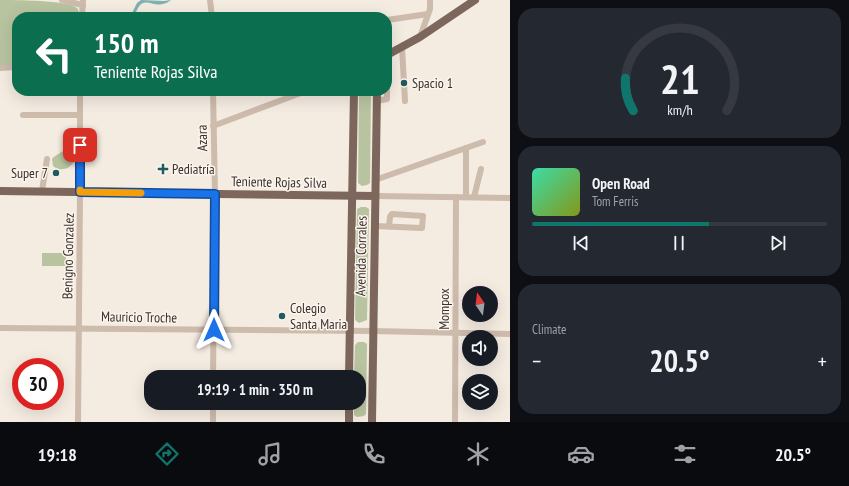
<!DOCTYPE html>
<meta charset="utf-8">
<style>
body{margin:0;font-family:"PT Sans Narrow",sans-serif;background:#242831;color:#f1f3f6;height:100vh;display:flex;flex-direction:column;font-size:15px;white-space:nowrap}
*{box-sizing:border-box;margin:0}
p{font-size:13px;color:#9ea1a6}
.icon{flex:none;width:22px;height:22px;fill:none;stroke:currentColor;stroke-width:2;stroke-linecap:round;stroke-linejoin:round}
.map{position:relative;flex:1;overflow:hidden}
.details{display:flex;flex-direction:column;gap:8px;padding:8px;background:#0d0f14;width:339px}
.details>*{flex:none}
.banner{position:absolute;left:12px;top:12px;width:380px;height:84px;border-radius:16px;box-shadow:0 4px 16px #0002;background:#0b6e4f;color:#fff;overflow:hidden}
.needle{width:26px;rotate:346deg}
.controls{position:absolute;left:462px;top:286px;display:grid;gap:8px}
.controls a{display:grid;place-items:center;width:36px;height:36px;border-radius:50%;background:#171b24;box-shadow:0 4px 16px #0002;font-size:20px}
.speed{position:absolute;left:12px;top:358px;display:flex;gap:8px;font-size:20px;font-weight:700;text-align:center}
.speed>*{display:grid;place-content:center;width:52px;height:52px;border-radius:50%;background:#171b24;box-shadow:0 4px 16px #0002;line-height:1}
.speed .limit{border:6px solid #d22;background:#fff;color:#111}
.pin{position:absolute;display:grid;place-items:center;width:34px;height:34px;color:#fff;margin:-17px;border-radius:8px;box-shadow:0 2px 6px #0006}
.me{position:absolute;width:44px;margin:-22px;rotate:0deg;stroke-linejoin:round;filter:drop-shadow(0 0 3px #0008)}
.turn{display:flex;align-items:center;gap:14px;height:84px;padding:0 16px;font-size:18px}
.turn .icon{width:52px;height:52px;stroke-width:2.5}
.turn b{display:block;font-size:28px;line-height:34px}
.big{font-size:30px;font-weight:700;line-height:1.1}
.details .card{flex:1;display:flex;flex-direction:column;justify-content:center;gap:6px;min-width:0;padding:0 14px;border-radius:16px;background:#242831}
.details .dial{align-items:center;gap:0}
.dial svg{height:104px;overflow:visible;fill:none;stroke:#363941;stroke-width:7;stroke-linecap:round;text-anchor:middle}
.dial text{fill:#f1f3f6;stroke:none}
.song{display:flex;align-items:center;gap:12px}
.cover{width:48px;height:48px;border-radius:6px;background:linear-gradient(135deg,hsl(160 70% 55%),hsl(70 70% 35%))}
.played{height:4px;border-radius:2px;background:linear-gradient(90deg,#0f766e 60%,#363941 60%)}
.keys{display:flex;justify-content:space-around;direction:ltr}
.heat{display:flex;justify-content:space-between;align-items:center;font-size:22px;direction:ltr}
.trip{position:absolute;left:144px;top:370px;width:222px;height:40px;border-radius:16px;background:#171b24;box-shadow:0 4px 16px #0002;font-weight:700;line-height:40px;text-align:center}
.tabs{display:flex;height:64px;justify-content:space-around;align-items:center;background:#090b0e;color:#9ea1a6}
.tabs .icon{width:28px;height:28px}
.tabs .on{color:#0f766e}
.tabs b{font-size:18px;color:#f1f3f6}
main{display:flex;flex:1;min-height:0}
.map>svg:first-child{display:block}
.green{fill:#b8c4a0}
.water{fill:#7fb0b2}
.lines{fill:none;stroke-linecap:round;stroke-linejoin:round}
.minor{stroke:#cdbbac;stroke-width:6}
.major{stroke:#7d675c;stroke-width:8}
.route-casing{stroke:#114b97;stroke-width:10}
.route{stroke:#1a73e8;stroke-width:7}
.slow{stroke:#f59e0b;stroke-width:7}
.poi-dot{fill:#1f5a5e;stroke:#fbf5ee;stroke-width:1.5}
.labels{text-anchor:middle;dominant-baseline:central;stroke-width:3;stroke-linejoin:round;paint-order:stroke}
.poi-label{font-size:14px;fill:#3b302b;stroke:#fbf5ee;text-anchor:start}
.street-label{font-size:14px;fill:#3b302b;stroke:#fbf5ee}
</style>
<main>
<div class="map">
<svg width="510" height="422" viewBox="0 0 510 422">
<rect width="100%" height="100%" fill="#f4ebe1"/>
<!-- green -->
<g class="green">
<path d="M0,0C16,0 67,0 77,8C79,11 79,14 79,17H17V65L0,66Z"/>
<polygon points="359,91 371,91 370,183 367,185 362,186 358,183"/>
<path d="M74,146L78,150C77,159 71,171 59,169C57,169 55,167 53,166L52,159C55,155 70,147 74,146Z"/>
<polygon points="361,207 366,207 369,209 367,320 359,323 355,320 357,209"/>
<rect x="42" y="253" width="24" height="13"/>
<polygon points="358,342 364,342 367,344 366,414 364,416 357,417 354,415 354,403 359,403 359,377 354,377 355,345"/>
</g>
<!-- water -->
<path class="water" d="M141,0L164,1L171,0C159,10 149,0 143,3C138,5 136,13 134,17H130L137,3Z"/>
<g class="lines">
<!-- minor -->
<g class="minor">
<polyline points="62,0 83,5"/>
<polyline points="210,0 212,17"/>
<polyline points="82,17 83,0"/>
<polyline points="387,20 428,14"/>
<polyline points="420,37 430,9 430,0"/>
<polyline points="402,47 405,101"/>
<polyline points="0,68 17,67"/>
<polyline points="213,91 215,194 213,377"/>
<polyline points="377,101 387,99 387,78"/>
<polyline points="23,115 80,115"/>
<polyline points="213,126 306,91"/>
<polyline points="375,180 483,142"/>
<polyline points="42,191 47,159"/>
<polyline points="375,196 510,198"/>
<polyline points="466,197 466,148"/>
<polyline points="474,197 481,169"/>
<polyline points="375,226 422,228 423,216 392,214 390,217 389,227"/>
<polyline points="0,328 373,331 510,334"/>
<polyline points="78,422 80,192 80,91"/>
<polyline points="213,422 213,403"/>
<polyline points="455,422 456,197"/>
</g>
<!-- major -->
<g class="major">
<polyline points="387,55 420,37 475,0"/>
<polyline points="0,191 375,196"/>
<polyline points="349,377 354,91"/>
<polyline points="349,422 349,403"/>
<polyline points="372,422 377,91"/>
</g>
</g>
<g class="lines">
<!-- route casing -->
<g class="route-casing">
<polyline id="route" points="80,145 80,192 215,194 214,330"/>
</g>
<!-- route -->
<use href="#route" class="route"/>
<!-- slow -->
<polyline class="slow" points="80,190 80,192 141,193"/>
</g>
<!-- markers -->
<g class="poi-dot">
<circle cx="404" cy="83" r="4"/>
<path d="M161 163h4v4h4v4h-4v4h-4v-4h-4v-4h4z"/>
<circle cx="56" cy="173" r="4"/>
<circle cx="282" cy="316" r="4"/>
</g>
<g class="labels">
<!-- poi labels -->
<g class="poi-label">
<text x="412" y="83">Spacio 1</text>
<text x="172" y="169">Pediatría</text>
<text x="48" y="173" text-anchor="end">Super 7</text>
<text x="290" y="308">Colegio<tspan x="290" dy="16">Santa Maria</tspan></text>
</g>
<!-- street labels -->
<g class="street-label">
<text transform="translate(202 138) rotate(-91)">Azara</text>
<text transform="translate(279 182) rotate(1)">Teniente Rojas Silva</text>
<text transform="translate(68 256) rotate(-89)">Benigno Gonzalez</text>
<text transform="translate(361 256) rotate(-89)">Avenida Corrales</text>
<text transform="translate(444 309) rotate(-90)">Mompox</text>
<text transform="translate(139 317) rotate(1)">Mauricio Troche</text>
</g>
</g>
</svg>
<div class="controls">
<a><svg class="needle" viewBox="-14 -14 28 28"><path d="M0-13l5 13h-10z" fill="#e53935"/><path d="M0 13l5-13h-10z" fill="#9ea1a6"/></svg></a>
<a><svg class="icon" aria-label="sound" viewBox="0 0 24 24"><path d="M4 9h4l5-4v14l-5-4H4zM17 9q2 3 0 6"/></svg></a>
<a><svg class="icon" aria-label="layers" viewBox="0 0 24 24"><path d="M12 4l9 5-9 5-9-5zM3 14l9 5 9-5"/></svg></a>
</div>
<div class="speed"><div class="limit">30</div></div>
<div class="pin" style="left:80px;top:145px;background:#d93025"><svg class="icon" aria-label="arrive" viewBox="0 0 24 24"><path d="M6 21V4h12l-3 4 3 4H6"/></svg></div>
<svg class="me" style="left:214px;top:330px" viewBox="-20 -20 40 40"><path d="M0-17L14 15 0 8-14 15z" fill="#1a73e8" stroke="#fff" stroke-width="4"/></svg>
<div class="trip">19:19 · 1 min · 350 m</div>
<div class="banner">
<div class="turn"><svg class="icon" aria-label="left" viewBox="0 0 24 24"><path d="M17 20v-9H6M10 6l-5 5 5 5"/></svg><div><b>150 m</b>Teniente Rojas Silva</div></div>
</div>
</div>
<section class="details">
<div class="card dial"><svg viewBox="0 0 100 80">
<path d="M14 69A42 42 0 1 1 86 69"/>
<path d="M14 69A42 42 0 0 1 8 44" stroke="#0f766e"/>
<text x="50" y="56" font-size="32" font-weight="700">21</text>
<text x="50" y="72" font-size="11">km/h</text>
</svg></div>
<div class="card">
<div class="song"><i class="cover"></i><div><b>Open Road</b><p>Tom Ferris</p></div></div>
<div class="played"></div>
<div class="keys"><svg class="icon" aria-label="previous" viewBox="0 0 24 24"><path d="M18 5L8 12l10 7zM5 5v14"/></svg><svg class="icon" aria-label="pause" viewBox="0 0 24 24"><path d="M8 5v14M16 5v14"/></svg><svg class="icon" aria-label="next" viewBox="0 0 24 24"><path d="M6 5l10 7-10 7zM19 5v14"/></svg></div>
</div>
<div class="card"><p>Climate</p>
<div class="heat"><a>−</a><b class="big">20.5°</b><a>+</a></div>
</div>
</section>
</main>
<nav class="tabs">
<b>19:18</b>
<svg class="icon on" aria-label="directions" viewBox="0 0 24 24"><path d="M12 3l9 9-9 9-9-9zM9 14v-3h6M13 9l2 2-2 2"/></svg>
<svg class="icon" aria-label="music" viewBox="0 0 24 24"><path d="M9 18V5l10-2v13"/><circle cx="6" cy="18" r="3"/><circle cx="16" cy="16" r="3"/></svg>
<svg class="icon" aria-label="phone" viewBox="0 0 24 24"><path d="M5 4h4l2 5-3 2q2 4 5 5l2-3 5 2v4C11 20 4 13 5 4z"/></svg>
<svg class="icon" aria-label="climate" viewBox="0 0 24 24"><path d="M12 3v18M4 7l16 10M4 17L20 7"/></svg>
<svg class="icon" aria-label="car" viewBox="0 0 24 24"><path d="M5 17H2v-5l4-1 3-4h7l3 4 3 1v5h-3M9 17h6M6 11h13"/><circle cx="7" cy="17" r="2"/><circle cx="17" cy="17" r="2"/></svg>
<svg class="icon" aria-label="filters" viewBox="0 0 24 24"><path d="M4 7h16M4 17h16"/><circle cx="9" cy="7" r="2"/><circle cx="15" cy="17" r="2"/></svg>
<b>20.5°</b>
</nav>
